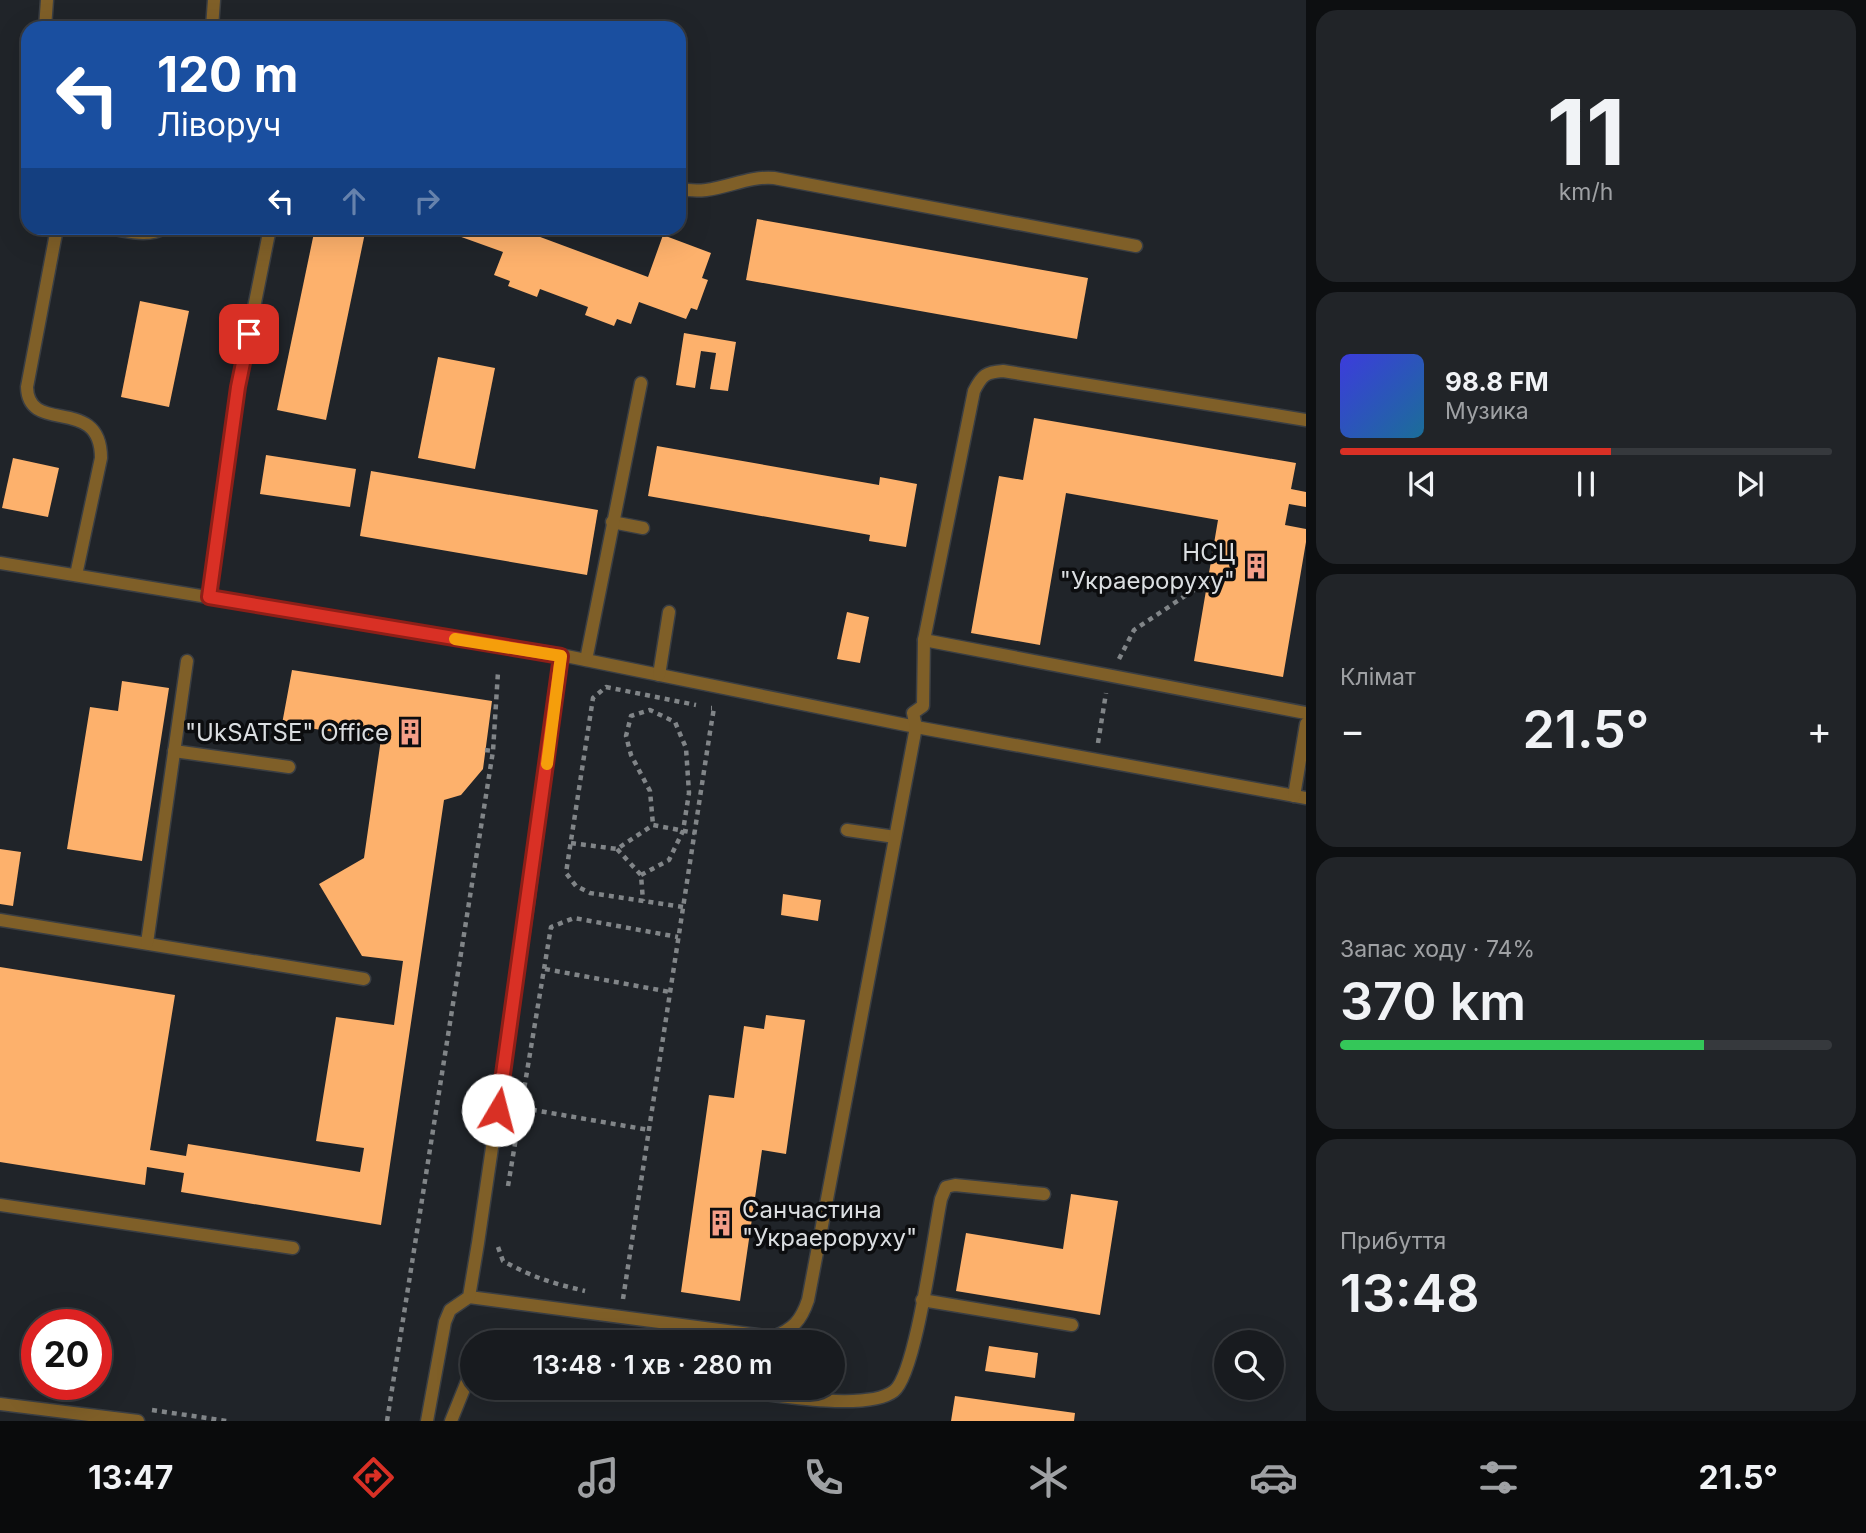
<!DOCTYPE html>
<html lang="uk">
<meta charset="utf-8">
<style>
body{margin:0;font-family:Inter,sans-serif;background:#212428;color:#f1f3f6;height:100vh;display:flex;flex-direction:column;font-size:26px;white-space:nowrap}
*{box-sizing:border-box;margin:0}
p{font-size:23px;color:#9fa1a4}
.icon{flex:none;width:38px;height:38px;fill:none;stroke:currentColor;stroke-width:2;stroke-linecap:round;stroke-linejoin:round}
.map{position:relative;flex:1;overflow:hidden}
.drawer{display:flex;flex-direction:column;gap:10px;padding:10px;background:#0d0f11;width:560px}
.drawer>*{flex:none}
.guide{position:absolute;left:21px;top:21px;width:665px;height:214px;border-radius:21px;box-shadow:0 7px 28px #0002,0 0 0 2px #36393d;background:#1a4fa0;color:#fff;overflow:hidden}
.tools{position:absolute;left:1214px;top:1330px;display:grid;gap:14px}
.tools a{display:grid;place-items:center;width:70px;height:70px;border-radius:50%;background:#181b1f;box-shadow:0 7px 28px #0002,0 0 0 2px #36393d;font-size:35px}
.speed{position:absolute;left:21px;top:1309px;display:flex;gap:14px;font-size:35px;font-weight:700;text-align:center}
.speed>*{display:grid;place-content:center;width:91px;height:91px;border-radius:50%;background:#181b1f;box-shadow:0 7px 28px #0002,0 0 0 2px #36393d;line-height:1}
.speed .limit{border:10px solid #d22;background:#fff;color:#111}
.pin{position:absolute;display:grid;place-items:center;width:60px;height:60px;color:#fff;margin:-30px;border-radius:14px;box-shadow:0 4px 10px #0006}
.me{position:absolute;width:77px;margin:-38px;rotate:8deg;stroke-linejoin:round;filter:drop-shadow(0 0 5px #0008)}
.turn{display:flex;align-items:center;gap:24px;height:147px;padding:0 21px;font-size:32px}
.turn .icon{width:91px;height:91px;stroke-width:2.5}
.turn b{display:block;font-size:49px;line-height:60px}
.lanes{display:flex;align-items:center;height:66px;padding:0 21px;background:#0003;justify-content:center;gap:35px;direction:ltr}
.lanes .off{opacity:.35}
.big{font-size:52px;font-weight:600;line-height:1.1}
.drawer .tile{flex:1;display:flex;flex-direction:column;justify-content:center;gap:10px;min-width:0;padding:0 24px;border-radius:21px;background:#212428}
.drawer .dial{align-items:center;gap:0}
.dial b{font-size:91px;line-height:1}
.song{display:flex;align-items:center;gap:21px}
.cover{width:84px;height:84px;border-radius:10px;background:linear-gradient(135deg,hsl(240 70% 55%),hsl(200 70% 35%))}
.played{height:7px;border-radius:4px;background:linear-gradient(90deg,#d93025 55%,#36393d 55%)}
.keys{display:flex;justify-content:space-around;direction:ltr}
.heat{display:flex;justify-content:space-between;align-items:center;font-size:38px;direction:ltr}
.charge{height:10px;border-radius:5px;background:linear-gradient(90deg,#34c759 74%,#36393d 0)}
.trip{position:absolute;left:460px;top:1330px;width:385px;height:70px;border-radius:35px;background:#181b1f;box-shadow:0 7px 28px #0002,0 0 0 2px #36393d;font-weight:600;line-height:70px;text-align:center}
.tabs{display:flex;height:112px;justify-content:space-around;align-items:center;background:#0a0b0c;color:#9fa1a4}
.tabs .icon{width:49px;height:49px}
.tabs .active{color:#d93025}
.tabs b{font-size:32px;color:#f1f3f6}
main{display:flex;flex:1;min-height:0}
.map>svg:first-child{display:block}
.building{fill:#fdb16c}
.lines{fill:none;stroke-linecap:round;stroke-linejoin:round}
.lane-casing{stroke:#3a3e43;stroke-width:15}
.path{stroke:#818588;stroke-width:4.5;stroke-dasharray:5 5;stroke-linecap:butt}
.lane{stroke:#7f5f28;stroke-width:12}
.route-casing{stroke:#8d1f18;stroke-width:18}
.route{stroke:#d93025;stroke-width:12}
.slow{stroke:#f59e0b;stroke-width:12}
.labels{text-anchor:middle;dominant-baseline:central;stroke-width:7;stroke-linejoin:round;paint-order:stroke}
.poi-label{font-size:24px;fill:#dbdee1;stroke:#0c0d0f;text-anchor:end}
</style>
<main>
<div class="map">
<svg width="1306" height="1421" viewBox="0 0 1306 1421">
<rect width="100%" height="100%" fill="#202429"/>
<!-- building -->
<g class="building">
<polygon points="757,219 1088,278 1077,339 746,280"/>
<polygon points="315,228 366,228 326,420 277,410"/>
<polygon points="456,228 516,228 648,277 663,235 711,253 702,278 708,280 697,310 691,308 686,319 639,302 631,324 617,319 614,326 585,315 588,307 540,289 537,297 508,286 510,281 494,275 503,252 453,234"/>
<polygon points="140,301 189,311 169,407 121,397"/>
<polygon points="684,333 736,342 728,391 710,389 716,353 701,351 695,388 676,385"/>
<polygon points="438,357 495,368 475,469 418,458"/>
<polygon points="1034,418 1296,463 1291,489 1306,492 1306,507 1289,504 1285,525 1306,529 1306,542 1283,677 1194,661 1218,520 1066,493 1040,645 971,633 999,476 1023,480"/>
<polygon points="657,446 879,485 880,477 917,484 906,547 869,541 870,535 648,496"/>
<polygon points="266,455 356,469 350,507 260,494"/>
<polygon points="13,458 59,468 48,517 2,508"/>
<polygon points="371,471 598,510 587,575 360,536"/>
<polygon points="847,612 869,617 860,663 837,659"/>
<polygon points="292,670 492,701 483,769 461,795 444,800 381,1225 181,1192 184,1173 147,1167 145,1185 0,1162 0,967 175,995 150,1150 186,1156 188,1144 360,1172 364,1148 316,1141 336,1017 394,1025 403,961 362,956 319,884 364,858 381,739 282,724"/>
<polygon points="122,681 169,688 142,861 67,849 90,707 118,711"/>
<polygon points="0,849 21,852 13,906 0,904"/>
<polygon points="783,894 821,900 818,921 781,915"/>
<polygon points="766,1015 805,1020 786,1154 762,1150 740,1301 681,1292 709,1095 734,1098 744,1026 764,1029"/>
<polygon points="1071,1194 1118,1201 1100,1315 956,1291 966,1233 1063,1249"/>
<polygon points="989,1346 1038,1353 1035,1378 985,1371"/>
<polygon points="955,1396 1075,1413 1074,1421 951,1421"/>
</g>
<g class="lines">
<!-- lane casing -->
<g class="lane-casing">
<g id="lane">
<polyline points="45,28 47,0"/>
<polyline points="212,28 214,0"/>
<polyline points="28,152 28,182"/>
<path d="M679,188C712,198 742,175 774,178L1136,246"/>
<path d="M57,228L27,387C28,436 101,394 101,458L76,575"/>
<path d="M107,228C125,230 147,238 164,228"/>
<polyline points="612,522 643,528"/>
<polyline points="0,563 561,655 916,727 1306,798"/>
<polyline points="209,597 238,387 270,228"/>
<polyline points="924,640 1306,713"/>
<polyline points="586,660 641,383"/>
<polyline points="659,675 669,612"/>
<polyline points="174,751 289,767"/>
<polyline points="1294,796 1306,724"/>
<polyline points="847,830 895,837"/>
<polyline points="0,920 364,979"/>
<polyline points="147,943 187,661"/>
<polyline points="0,1205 293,1248"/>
<path d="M469,1297L773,1337C793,1329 801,1321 808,1300L916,727L913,713L923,706L924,640L974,391C982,375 986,372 1003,371L1306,420"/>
<polyline points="922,1300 1072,1325"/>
<path d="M724,1388C761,1393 866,1413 894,1391C916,1374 934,1233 941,1199L946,1187L955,1185L1044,1194"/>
<polyline points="0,1404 138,1421"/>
<polyline points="427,1421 445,1322 450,1310 469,1297 478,1243 529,896 561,655"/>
<polyline points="451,1421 472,1369"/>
</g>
</g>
<!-- path -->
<g class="path">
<polyline points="1119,659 1134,630 1203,584 1206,590"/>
<polyline points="1098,743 1106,693"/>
<polyline points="485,750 493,751"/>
<polyline points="571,843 617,849 653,825 695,833"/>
<polyline points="617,849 641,875 643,901"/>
<polyline points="641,875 669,860 683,831 689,793 686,748 675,722 650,710 631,716 626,736 631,755 650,791 653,825"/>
<polyline points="683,907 590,893 576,886 566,873 593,698 606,687 696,705"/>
<polyline points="545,969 670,992"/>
<polyline points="522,1108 649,1130"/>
<polyline points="508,1186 551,927 574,918 678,937"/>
<path d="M498,1247L503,1261C534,1278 552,1283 585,1291"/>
<polyline points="623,1299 710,732 714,708 711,708"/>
<polyline points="152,1410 227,1421"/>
<polyline points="387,1421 493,751 498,672"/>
</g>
<!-- lane -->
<use href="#lane" class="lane"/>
</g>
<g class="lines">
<!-- route casing -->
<g class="route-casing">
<polyline id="route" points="249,334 238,387 209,597 561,656 498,1110"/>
</g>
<!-- route -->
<use href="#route" class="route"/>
<!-- slow -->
<polyline class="slow" points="455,639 561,656 547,764"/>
</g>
<!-- icons -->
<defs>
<g id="building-bare" transform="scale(2.1)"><path d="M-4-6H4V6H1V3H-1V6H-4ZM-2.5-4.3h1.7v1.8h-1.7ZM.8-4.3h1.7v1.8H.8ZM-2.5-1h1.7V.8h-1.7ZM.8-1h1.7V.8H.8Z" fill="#f49e88" stroke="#0c0d0f" stroke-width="2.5" paint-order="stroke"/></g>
</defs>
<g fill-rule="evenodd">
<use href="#building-bare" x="1256" y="566"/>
<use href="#building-bare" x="410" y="732"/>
<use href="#building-bare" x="721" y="1223"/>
</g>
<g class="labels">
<!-- poi labels -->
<g class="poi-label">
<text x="1235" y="552">НСЦ<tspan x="1235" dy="28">"Украероруху"</tspan></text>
<text x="389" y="732">"UkSATSE" Office</text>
<text x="742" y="1209" text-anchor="start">Санчастина<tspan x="742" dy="28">"Украероруху"</tspan></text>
</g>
</g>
</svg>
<div class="tools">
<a><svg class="icon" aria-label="search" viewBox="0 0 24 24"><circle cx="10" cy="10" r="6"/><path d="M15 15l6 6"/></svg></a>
</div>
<div class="speed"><div class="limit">20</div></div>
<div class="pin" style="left:249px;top:334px;background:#d93025"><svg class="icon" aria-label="arrive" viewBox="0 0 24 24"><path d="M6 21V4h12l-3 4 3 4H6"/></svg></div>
<svg class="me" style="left:498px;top:1110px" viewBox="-20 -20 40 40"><circle r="19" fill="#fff"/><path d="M0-13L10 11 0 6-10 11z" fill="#d93025"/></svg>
<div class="trip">13:48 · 1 хв · 280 m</div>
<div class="guide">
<div class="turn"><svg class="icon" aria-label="left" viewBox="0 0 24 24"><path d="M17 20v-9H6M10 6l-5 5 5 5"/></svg><div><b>120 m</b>Ліворуч</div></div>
<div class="lanes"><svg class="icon" aria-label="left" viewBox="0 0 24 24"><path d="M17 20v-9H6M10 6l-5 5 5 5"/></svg><svg class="icon off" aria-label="ahead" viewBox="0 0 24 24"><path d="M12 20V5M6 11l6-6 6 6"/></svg><svg class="icon off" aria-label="right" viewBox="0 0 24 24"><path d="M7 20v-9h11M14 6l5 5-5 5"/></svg></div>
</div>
</div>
<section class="drawer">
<div class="tile dial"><b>11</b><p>km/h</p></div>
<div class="tile">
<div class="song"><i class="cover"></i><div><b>98.8 FM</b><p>Музика</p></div></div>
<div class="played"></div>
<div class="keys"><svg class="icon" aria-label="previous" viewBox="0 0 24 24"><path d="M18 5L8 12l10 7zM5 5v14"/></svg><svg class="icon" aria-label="pause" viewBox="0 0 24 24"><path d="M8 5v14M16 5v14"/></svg><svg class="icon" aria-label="next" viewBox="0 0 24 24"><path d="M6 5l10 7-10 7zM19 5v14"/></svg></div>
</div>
<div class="tile"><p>Клімат</p>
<div class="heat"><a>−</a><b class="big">21.5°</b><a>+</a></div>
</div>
<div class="tile"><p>Запас ходу · 74%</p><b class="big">370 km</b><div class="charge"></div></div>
<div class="tile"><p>Прибуття</p><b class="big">13:48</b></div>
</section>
</main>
<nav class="tabs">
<b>13:47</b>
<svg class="icon active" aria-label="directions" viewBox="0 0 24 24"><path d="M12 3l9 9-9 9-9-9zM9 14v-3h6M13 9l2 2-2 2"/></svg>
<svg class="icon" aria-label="music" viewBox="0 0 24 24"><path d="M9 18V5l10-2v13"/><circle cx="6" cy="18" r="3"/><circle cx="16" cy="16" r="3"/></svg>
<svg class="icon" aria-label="phone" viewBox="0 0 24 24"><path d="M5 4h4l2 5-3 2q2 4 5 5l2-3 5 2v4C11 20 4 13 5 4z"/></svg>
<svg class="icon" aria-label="climate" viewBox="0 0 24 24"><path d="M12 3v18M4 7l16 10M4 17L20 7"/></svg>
<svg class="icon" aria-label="car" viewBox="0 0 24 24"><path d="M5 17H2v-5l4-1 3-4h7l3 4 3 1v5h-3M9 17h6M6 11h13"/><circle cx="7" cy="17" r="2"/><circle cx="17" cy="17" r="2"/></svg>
<svg class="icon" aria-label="filters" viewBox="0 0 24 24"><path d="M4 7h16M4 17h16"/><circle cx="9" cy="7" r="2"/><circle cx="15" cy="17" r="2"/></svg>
<b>21.5°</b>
</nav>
